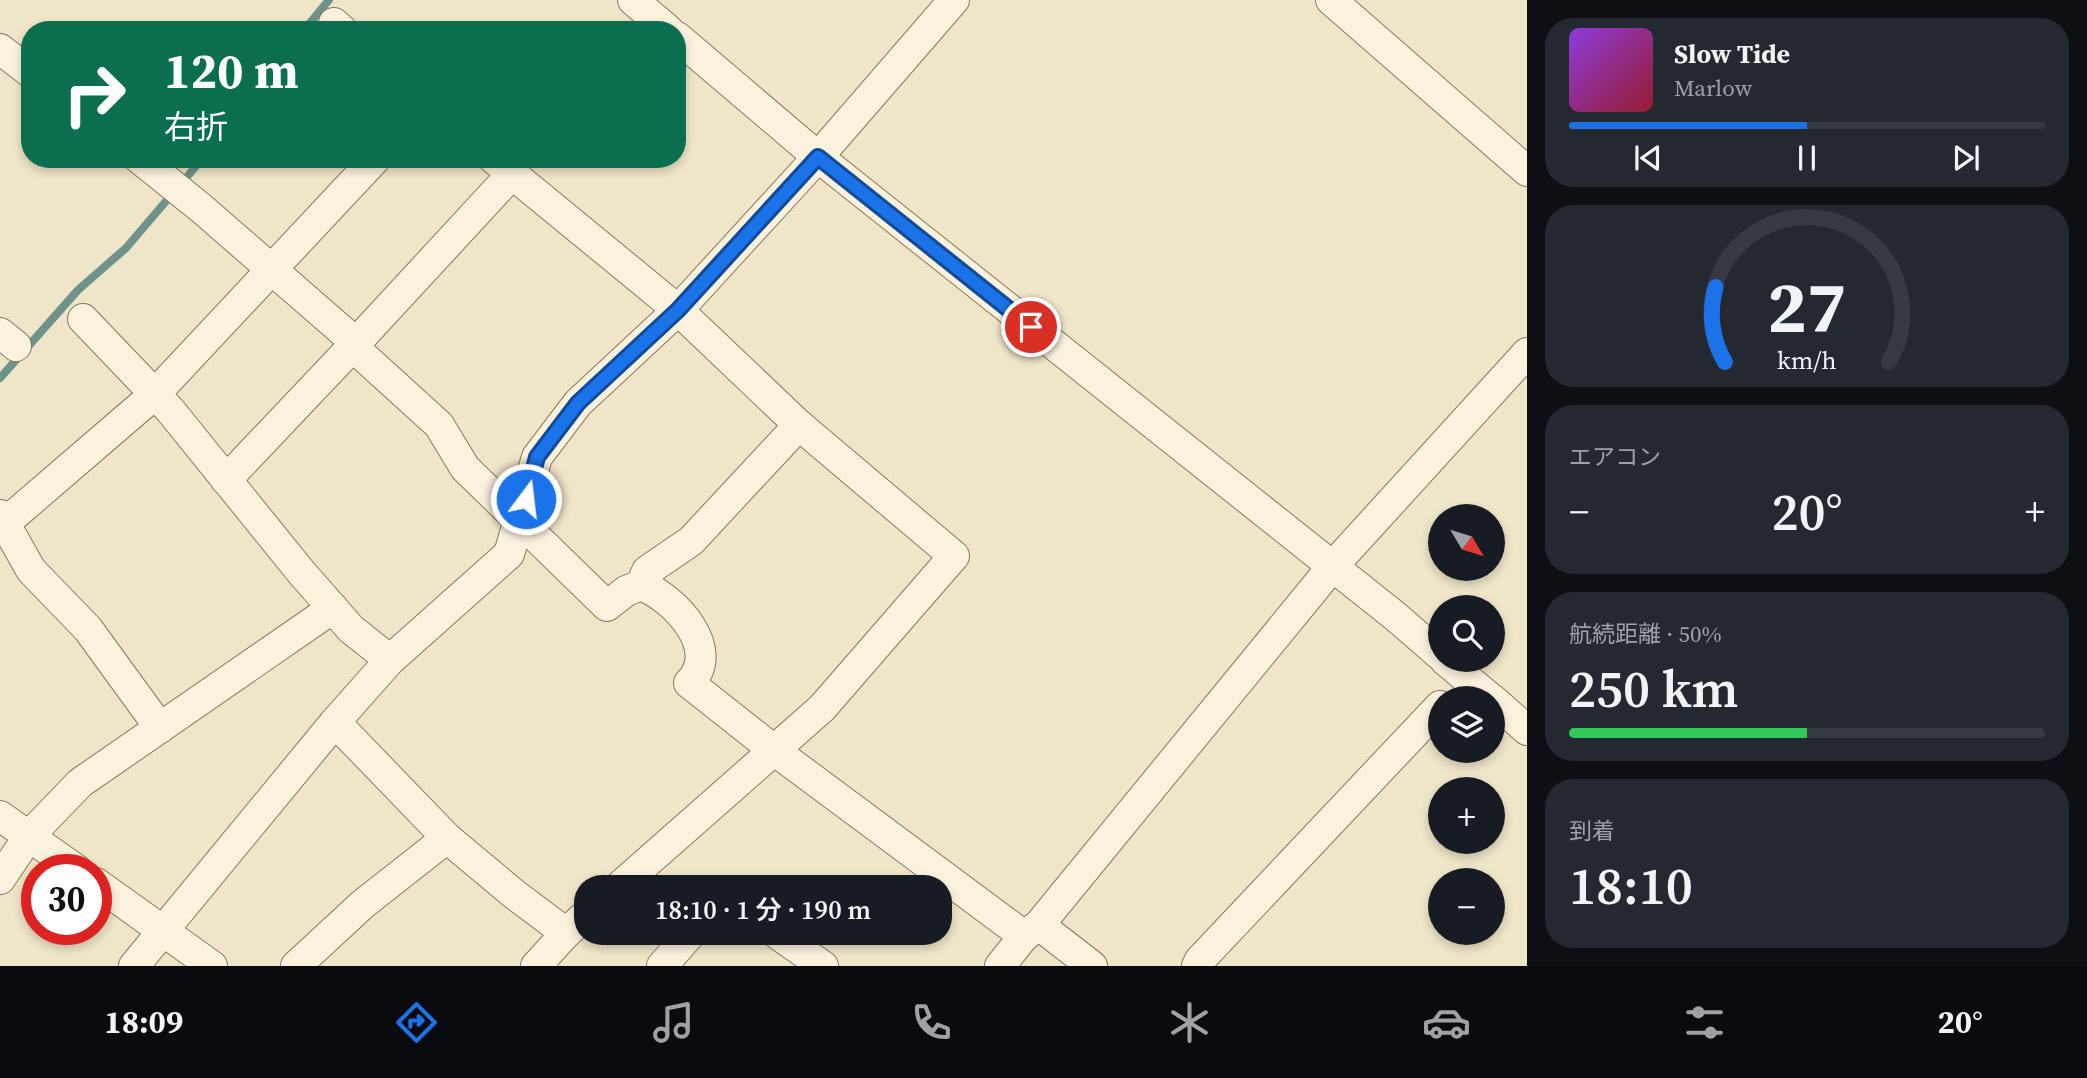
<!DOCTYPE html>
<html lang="ja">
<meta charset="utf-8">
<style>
body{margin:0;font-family:"Source Serif 4","Noto Sans JP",serif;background:#242831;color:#f1f3f6;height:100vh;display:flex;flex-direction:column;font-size:26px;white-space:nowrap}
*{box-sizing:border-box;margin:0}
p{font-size:23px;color:#9ea1a6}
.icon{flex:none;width:38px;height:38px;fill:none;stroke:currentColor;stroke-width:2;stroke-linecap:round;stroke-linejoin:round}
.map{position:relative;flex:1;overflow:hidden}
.side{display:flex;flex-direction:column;gap:18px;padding:18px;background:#0d0f14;width:560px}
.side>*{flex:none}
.hud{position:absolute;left:21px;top:21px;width:665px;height:147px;border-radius:28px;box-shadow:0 4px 10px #0003;background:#0b6e4f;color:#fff;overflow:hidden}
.needle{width:46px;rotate:128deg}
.controls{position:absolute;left:1428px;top:504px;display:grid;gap:14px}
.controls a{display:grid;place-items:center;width:77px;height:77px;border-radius:50%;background:#171b24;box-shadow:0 4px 10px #0003;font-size:35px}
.speed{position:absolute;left:21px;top:854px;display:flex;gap:14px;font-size:35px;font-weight:700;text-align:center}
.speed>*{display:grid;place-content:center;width:91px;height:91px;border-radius:50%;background:#171b24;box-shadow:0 4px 10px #0003;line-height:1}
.speed .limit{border:10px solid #d22;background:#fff;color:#111}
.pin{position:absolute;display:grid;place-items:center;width:60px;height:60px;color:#fff;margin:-30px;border:4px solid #fff;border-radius:50%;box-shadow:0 2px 7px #0007}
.me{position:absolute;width:77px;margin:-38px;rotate:15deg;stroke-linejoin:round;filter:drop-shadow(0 0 5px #0008)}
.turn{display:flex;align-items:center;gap:24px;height:147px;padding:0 28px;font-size:32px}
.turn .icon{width:91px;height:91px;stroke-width:2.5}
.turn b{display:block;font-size:49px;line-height:60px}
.big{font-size:52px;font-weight:600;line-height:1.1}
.side .tile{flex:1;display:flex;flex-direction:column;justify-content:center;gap:10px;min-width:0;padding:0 24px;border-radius:28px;background:#242831}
.side .dial{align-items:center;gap:0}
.dial svg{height:182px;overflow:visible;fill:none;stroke:#363941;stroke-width:7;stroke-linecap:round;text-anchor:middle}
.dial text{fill:#f1f3f6;stroke:none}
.song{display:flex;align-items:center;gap:21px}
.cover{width:84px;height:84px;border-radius:10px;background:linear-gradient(135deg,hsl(270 70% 55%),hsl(350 70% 35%))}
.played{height:7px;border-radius:4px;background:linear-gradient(90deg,#1a73e8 50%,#363941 50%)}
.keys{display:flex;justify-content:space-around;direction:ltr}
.heat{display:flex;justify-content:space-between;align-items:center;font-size:38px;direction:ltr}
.charge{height:10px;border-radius:5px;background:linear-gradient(90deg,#34c759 50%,#363941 0)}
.trip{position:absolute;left:574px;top:875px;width:378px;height:70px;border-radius:28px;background:#171b24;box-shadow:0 4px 10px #0003;font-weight:600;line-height:70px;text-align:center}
.menu{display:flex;height:112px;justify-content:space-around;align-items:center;background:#090b0e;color:#9ea1a6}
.menu .icon{width:49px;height:49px}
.menu .active{color:#1a73e8}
.menu b{font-size:32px;color:#f1f3f6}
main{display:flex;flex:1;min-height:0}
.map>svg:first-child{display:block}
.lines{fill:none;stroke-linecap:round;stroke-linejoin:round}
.stream{stroke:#6f928b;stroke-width:8}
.minor-casing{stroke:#8c775c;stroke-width:32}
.minor{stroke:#faf2dc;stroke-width:30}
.route-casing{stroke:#114b97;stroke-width:18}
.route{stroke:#1a73e8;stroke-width:12}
</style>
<main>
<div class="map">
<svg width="1527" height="966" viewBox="0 0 1527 966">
<rect width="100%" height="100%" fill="#efe5c8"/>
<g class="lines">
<!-- stream -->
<g class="stream">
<polyline points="304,30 329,0"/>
<polyline points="181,184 202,159"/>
<polyline points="0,378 78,290 126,248 173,193"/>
</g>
<!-- minor casing -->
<g class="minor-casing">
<g id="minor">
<polyline points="633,0 668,30"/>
<polyline points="1331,0 1527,171"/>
<polyline points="334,23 342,30"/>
<polyline points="677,37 818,157 1395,616 1440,655"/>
<polyline points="0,49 30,72"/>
<path d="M140,159L201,208L347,335L362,355L439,425L465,468L607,606L626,591L641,585C675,598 723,650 689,683L775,751L1024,936"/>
<polyline points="494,159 678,310 799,425 954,556 822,708 619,887"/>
<polyline points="83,319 170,410 301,572 351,629 390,660"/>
<polyline points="0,333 16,346"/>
<polyline points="226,480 354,345 512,174"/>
<polyline points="0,515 31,570 88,629 160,728"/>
<polyline points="5,523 155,394 375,159"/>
<polyline points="641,585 647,571 691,541 799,425"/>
<polyline points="1445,660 1490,698"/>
<polyline points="1493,700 1527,730"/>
<polyline points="335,722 447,838 514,894 566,933"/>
<polyline points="0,816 77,870"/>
<polyline points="0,879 29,836 80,783 333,608"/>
<polyline points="96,883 212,966"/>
<polyline points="1039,925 1092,966"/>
<polyline points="776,933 823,966"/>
<polyline points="134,966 335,722 390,660 509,554 537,457 578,403 678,310 818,157 954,0"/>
<polyline points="296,966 363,904 447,838"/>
<polyline points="536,966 566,933 586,915"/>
<polyline points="662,966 691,933"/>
<polyline points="1000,966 1024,936 1039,925 1332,567 1527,353"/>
<polyline points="1197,966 1200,960 1440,706"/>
</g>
</g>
<!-- minor -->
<use href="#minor" class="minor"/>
</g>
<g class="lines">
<!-- route casing -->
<g class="route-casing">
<polyline id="route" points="526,499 537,457 578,403 678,310 818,157 1031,327"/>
</g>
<!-- route -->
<use href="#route" class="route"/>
</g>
</svg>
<div class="controls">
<a><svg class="needle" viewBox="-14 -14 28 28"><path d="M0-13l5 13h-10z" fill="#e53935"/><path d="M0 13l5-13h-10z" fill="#9ea1a6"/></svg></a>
<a><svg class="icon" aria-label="search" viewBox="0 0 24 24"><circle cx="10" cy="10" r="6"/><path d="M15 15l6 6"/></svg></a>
<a><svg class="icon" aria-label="layers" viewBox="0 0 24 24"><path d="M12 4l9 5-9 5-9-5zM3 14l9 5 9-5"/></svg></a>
<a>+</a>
<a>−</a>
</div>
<div class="speed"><div class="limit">30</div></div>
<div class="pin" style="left:1031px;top:327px;background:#d93025"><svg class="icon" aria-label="arrive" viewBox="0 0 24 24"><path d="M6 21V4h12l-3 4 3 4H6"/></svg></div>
<svg class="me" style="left:526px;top:499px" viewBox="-20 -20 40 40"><circle r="17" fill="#1a73e8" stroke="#fff" stroke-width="3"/><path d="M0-11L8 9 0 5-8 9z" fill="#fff"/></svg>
<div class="trip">18:10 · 1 分 · 190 m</div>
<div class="hud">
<div class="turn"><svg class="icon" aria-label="right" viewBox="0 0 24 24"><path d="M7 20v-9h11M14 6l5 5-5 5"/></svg><div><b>120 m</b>右折</div></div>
</div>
</div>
<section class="side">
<div class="tile">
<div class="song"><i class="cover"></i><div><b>Slow Tide</b><p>Marlow</p></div></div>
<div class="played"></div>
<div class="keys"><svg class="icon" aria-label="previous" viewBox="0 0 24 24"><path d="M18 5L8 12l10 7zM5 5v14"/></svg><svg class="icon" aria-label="pause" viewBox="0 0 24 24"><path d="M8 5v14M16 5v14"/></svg><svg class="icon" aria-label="next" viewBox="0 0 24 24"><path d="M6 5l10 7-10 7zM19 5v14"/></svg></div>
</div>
<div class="tile dial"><svg viewBox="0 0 100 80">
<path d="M14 69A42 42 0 1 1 86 69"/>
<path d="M14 69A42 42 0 0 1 10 36" stroke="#1a73e8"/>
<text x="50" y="56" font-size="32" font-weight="700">27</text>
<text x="50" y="72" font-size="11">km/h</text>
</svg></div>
<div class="tile"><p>エアコン</p>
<div class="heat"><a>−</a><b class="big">20°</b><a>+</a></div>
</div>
<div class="tile"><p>航続距離 · 50%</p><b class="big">250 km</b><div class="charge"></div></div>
<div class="tile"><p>到着</p><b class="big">18:10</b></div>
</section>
</main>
<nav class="menu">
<b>18:09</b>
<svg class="icon active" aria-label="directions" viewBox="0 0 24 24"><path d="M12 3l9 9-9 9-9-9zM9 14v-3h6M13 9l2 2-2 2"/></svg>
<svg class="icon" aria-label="music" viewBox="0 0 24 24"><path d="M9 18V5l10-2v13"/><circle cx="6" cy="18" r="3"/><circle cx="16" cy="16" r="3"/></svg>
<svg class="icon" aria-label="phone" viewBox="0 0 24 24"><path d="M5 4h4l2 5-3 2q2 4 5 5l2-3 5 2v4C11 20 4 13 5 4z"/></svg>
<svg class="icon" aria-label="climate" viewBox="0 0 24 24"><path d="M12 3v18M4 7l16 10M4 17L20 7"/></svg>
<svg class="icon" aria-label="car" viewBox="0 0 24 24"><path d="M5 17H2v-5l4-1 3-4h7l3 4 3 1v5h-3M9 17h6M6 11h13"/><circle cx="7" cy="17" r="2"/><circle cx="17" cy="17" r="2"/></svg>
<svg class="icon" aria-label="filters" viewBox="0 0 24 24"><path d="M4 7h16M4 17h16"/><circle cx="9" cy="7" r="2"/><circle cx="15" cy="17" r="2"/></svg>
<b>20°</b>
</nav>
